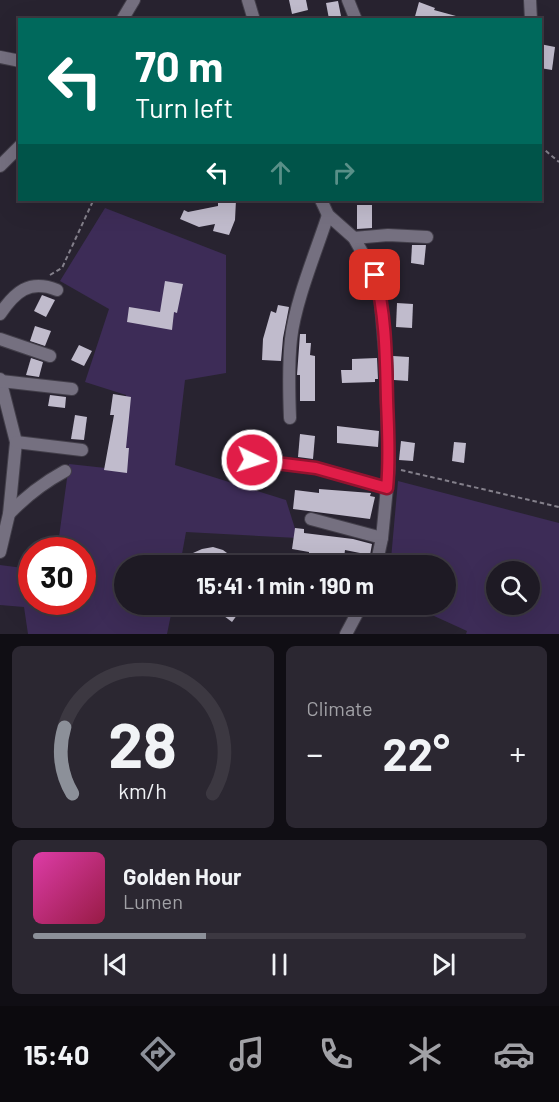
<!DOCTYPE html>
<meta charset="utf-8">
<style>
body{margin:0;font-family:Barlow,sans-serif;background:#2b2731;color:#f1f3f6;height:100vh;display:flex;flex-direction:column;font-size:22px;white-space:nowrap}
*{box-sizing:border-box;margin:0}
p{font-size:20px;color:#a1a1a6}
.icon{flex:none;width:33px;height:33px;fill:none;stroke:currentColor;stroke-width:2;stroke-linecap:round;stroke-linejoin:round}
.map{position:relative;height:634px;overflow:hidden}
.panel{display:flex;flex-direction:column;gap:12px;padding:12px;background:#100e14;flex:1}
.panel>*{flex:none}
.hud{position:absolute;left:18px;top:18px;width:524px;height:183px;border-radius:0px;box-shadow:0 6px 24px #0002,0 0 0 2px #3c3841;background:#00695c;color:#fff;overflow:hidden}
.fabs{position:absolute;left:486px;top:561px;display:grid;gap:12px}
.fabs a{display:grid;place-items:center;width:54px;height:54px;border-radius:50%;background:#1e1a24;box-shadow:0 6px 24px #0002,0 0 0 2px #3c3841;font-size:30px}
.speed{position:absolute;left:18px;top:537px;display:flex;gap:12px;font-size:30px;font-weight:700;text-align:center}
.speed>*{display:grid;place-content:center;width:78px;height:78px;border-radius:50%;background:#1e1a24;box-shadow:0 6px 24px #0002,0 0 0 2px #3c3841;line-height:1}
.speed .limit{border:9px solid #d22;background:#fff;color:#111}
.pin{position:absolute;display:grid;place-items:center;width:51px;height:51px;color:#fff;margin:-26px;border-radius:12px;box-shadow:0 3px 9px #0006}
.me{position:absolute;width:66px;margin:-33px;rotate:94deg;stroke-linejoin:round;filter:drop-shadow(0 0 4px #0008)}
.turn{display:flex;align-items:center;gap:21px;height:126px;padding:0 18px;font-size:27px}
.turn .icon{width:78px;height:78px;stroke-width:2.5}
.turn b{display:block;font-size:42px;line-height:51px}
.lanes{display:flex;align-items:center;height:57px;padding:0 18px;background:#0003;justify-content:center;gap:30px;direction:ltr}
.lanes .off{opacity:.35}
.big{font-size:45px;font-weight:700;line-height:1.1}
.panel .card{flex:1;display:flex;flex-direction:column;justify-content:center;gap:9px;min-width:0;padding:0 21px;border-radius:9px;background:#2b2731}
.panel .dial{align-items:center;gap:0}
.dial svg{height:156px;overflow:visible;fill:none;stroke:#3c3841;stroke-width:7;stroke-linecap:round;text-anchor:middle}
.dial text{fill:#f1f3f6;stroke:none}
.song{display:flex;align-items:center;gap:18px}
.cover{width:72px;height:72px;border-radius:9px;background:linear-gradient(135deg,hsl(320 70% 55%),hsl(340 70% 35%))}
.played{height:6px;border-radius:3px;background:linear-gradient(90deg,#8c9099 35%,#3c3841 35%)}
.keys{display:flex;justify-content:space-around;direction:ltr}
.heat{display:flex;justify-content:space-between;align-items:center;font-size:33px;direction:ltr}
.panel .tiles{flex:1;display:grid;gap:12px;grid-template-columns:1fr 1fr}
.card:last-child{grid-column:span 2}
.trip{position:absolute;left:114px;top:555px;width:342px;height:60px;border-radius:30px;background:#1e1a24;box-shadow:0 6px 24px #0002,0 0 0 2px #3c3841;font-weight:700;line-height:60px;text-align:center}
.menu{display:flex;height:96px;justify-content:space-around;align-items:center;background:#0c0a0e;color:#a1a1a6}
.menu .icon{width:42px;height:42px}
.menu .current{color:#8c9099}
.menu b{font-size:27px;color:#f1f3f6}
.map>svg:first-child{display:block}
.green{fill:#3d2c57;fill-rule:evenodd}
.building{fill:#c0bbcc}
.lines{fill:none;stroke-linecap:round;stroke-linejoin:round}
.minor-casing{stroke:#433f4a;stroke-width:14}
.path{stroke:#84808b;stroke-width:2;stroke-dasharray:4.5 3;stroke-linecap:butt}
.minor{stroke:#757080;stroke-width:12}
.route-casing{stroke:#92132f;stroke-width:15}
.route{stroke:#e11d48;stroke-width:10}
</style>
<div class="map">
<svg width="559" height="634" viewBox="0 0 559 634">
<rect width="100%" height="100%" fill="#282330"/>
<!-- green -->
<g class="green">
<polygon points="105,208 226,255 226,373 185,380 175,465 286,500 298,538 186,532 180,565 124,566 124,604 173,605 167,634 28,634 24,607 0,605 0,565 31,569 32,602 82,602 82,550 53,550 59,537 69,464 124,470 126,395 85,382 109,309 60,281"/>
<path d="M398,481L559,523V634H466L467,631L410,605L446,604V566L387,565L391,559ZM496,572H530V604H496Z"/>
</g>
<!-- building -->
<g class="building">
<polygon points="289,0 306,0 308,10 292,14"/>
<polygon points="338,1 341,16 329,19 326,3"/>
<polygon points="419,2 435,8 434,10 456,16 455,20 414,20"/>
<polygon points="540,44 555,47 552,70 540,68"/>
<polygon points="218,200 236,200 235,220 229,235 213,231 215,224 199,227 180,219 184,210 188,212 218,206"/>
<polygon points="357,205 372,205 372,228 357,229"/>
<polygon points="412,245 426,245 424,265 411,263"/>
<polygon points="165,281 183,284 177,313 174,312 172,330 127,322 129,307 160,312"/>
<polygon points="42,295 55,300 46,317 34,311"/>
<polygon points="397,303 413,304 412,328 396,327"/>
<polygon points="278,305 289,307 283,338 281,361 262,360 263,339 271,311 276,313"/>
<polygon points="35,326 51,331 45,346 30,341"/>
<polygon points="300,334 306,334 306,343 311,343 310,355 315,356 315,401 300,401 300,375 297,375"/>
<polygon points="79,345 92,351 84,366 71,360"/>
<polygon points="393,356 409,357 408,381 394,380"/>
<polygon points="31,358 43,362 39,377 26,375"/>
<polygon points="377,358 378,379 375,379 375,382 342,383 341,370 352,370 352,359"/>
<polygon points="113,394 131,397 126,448 129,448 127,473 104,470 114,415 110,415"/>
<polygon points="50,395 66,397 65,408 48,406"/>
<polygon points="75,415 87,417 84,440 71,439"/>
<polygon points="337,426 379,431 378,447 337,443"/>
<polygon points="300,434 315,436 313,459 298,457"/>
<polygon points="401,441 415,443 413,461 399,460"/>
<polygon points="454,442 466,443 464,463 452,461"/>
<polygon points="319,489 371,493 370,496 375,497 370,519 293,509 295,490 319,493"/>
<polygon points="295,528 304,529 304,533 353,539 372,544 370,555 345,550 343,566 328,564 329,558 309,556 309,552 292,549"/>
<polygon points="213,547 223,550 231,556 239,566 181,566 193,553 202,549"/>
<polygon points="208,604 245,604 232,622"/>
</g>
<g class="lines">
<!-- minor casing -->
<g class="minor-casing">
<g id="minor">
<polyline points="248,0 254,20"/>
<polyline points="348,0 356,20"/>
<polyline points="530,0 531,20"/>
<polyline points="122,20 134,0"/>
<polyline points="0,57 20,61"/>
<polyline points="0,166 20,146"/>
<polyline points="321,200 328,215 354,238 375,275 380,294 385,354 389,467 382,538 376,566"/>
<polyline points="354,238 388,235 427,237"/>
<path d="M0,314C15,292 29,279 57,290"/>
<polyline points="0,339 50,356"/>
<polyline points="0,379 16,442 9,514 0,552"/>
<polyline points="1,381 72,389"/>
<path d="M290,418C289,392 288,366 291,339C295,302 316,252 328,215"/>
<polyline points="16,442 82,450"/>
<polyline points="252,460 316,468 387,488"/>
<path d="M9,514C26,496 43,483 65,471"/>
<polyline points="311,519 382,538"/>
<polyline points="346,634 362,604"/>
</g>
</g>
<!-- path -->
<g class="path">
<polyline points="540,146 559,162"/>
<polyline points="50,275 62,268 93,201 108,200"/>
<polyline points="401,470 559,507"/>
</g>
<!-- minor -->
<use href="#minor" class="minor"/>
</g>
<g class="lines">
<!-- route casing -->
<g class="route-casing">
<path id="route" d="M252,460L316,468L387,488C390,459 388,430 387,400C386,359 386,315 375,275"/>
</g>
<!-- route -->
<use href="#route" class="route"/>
</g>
</svg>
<div class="fabs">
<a><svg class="icon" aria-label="search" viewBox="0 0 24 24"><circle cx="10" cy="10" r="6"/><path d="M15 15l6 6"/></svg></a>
</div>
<div class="speed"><div class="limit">30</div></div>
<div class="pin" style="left:375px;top:275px;background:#d93025"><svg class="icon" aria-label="arrive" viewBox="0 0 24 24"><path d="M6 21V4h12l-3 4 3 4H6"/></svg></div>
<svg class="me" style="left:252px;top:460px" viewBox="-20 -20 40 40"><circle r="17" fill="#e11d48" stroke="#fff" stroke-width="3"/><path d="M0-11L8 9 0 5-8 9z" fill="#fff"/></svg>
<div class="trip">15:41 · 1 min · 190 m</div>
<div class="hud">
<div class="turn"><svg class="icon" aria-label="left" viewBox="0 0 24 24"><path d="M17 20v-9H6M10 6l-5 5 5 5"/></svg><div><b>70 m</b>Turn left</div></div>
<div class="lanes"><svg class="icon" aria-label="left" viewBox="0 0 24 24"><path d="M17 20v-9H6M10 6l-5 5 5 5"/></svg><svg class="icon off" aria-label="ahead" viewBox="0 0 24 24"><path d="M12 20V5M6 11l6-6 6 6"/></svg><svg class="icon off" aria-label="right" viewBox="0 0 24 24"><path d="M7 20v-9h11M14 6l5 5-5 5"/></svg></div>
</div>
</div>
<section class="panel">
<div class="tiles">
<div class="card dial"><svg viewBox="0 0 100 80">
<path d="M14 69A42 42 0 1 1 86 69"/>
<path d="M14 69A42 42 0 0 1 10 35" stroke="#8c9099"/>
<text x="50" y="56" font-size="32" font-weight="700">28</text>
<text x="50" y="72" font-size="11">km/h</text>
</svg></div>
<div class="card"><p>Climate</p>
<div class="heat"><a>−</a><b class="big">22°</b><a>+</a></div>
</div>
<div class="card">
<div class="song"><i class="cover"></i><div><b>Golden Hour</b><p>Lumen</p></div></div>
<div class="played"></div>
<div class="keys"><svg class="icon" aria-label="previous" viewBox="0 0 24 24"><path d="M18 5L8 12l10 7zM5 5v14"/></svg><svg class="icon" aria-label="pause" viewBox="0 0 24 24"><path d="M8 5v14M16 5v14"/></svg><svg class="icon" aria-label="next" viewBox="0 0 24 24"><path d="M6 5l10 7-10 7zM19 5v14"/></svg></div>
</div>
</div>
</section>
<nav class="menu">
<b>15:40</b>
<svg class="icon current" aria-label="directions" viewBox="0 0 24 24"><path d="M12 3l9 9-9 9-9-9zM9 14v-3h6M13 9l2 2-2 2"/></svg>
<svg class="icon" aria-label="music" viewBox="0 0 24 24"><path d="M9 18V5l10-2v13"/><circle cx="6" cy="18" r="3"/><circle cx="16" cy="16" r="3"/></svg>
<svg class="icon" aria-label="phone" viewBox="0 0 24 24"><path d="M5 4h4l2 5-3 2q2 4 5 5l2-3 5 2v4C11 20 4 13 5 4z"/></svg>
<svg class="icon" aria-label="climate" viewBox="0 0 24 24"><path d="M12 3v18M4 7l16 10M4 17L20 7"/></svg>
<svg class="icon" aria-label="car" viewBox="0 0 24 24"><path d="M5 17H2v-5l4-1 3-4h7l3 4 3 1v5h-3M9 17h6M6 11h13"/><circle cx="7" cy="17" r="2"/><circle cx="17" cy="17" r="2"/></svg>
</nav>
